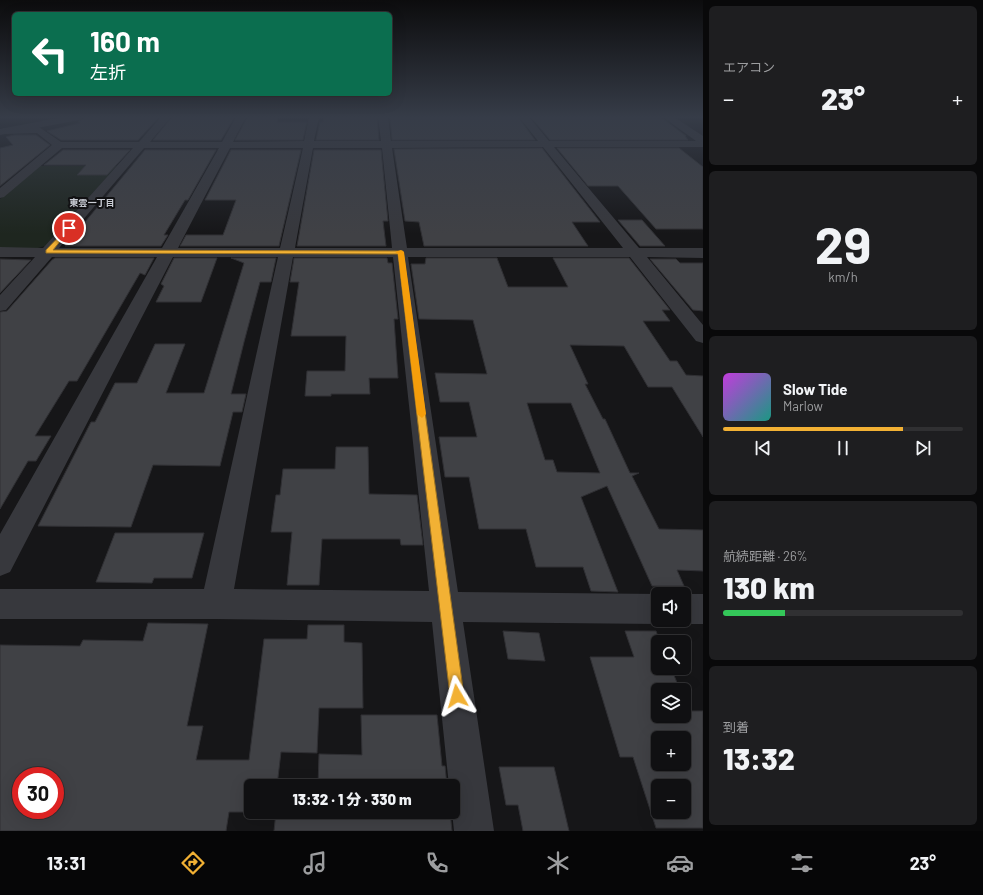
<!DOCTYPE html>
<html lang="ja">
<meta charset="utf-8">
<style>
body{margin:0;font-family:Barlow,"Noto Sans JP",sans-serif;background:#1e1e20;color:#f1f3f6;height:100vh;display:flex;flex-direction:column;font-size:15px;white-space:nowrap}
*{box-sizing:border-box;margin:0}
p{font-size:13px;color:#9c9d9f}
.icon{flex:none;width:22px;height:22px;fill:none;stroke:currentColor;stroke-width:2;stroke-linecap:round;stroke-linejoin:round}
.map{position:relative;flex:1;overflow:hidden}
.details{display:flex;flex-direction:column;gap:6px;padding:6px;background:#09090a;width:280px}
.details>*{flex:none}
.guide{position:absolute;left:12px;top:12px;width:380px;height:84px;border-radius:6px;box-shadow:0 4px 16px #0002,0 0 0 1px #303032;background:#0b6e4f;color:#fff;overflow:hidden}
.tools{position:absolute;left:651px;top:587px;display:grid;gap:8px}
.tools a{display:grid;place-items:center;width:40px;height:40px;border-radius:6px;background:#101012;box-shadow:0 4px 16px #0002,0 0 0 1px #303032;font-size:20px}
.speed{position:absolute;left:12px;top:767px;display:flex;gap:8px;font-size:20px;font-weight:700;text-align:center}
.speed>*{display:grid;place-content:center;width:52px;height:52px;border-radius:50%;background:#101012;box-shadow:0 4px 16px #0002,0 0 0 1px #303032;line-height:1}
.speed .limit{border:6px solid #d22;background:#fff;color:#111}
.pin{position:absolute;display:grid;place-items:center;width:34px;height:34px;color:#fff;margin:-17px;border:2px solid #fff;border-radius:50%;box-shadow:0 1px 4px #0007}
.me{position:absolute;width:44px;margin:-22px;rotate:353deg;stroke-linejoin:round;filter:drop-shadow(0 0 3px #0008)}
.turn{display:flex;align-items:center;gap:14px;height:84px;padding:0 12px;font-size:18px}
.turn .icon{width:52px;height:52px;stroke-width:2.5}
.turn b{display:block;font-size:28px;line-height:34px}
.big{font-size:30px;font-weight:800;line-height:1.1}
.details .card{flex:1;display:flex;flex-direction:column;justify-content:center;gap:6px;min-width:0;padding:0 14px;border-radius:6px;background:#1e1e20}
.details .dial{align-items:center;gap:0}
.dial b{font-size:52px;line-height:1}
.song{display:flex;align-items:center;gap:12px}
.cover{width:48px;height:48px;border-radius:6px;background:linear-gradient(135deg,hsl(290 70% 55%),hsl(170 70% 35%))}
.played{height:4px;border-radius:2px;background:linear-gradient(90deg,#f2b134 75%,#303032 75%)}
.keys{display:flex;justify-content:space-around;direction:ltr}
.heat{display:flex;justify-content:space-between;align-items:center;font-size:22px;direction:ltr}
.charge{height:6px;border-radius:3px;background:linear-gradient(90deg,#34c759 26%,#303032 0)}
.trip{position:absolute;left:244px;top:779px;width:216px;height:40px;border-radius:6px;background:#101012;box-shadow:0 4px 16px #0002,0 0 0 1px #303032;font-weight:800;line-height:40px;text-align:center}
.tabs{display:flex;height:64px;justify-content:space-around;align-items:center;background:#060607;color:#9c9d9f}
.tabs .icon{width:28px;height:28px}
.tabs .selected{color:#f2b134}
.tabs b{font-size:18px;color:#f1f3f6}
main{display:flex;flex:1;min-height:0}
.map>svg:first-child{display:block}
.green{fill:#1e261f}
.building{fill:#404145;stroke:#303034;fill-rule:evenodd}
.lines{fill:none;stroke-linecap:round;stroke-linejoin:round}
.minor{fill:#37383d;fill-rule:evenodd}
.tertiary{fill:#37383d;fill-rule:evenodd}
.route{fill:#f2b134;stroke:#9d7322}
.slow{fill:#f59e0b}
.labels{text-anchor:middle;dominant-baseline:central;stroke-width:4;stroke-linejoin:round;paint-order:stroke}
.far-neighbourhood-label{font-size:9px;font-weight:bold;fill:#c9ccd4;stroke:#111113}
</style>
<main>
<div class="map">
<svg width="703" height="831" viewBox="0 0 703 831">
<rect width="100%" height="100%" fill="#161618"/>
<!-- green -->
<polygon class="green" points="39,166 117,166 45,246 38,248 0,248 0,199"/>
<!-- building -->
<g class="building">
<polygon points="85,117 159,117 138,140 61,140 47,131 80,123 78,122"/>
<polygon points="172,117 218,117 234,118 221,140 153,140"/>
<polygon points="256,117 278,117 277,122 307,122 303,140 235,140 247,118"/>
<polygon points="324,117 377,117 379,140 316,140 320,122 323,122"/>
<polygon points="390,117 518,117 535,140 392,140"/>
<polygon points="531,117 662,118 686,136 685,136 688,140 550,140"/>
<polygon points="14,135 36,135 50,145 0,186 0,148 13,145 6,137"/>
<polygon points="542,148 600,222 572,222 588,246 424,246 419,222 405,221 394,149"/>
<polygon points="557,148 679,148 703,167 703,229 656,229 618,186 588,186"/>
<polygon points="63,150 130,150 107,175 77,175 86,165 44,165"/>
<polygon points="145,150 216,150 188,200 185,200 164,235 168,235 161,246 65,246"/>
<polygon points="231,150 301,150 279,246 180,246 186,235 223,235 236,200 205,200"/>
<polygon points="314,150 381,150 388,221 383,221 386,246 297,246"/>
<polygon points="618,220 642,220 665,246 640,246"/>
<polygon points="55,258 154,258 145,275 140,273 77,381 69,381 35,436 51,436 36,461 28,461 0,509 0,312 7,311 52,260"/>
<polygon points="174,258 217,258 201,302 156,302 164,286 161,284"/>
<polygon points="231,258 276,258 271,282 260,282 244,342 231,394 246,394 242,412 233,412 220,466 153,465 131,527 38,526 91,422 95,422 115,383 137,383 155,344 185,344 166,393 204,393 244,263"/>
<polygon points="294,258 387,258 388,263 392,263 398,319 394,319 398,378 369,378 370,394 331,394 331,396 305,396 307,371 345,371 346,336 291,336 299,282 290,282"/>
<path d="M426,258H497L508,287H568L553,258H629L670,310H662L670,321H643L670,361H677L686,375L703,376V437L672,387H648L624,346L570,345L588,384H585L603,419H605L630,473H639L632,476L659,529L703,530V571L677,570L684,586H652L607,486L581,497L618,592L591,591L583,567H536L526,529H479L469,477H445L439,437H477L469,402H440L435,373L487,374L473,320L419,319L411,264H425ZM527,403H571L600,473L557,472L553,460H545Z"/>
<polygon points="0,259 31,260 0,293"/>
<polygon points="650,259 676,259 680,263 703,263 703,311 693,310"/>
<polygon points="336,447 368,447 369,494 417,495 423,545 401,545 400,539 322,539 319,585 287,585 292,532 271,532 276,495 280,495 283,469 335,469"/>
<polygon points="115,533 204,533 192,578 154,578 152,583 96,582"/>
<path d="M148,623L208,624L187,726H203L196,760H249L264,639H307L308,625H344V642L362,643L363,708H319L317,753L281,752L277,786H251V812H229L226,831H0V645L80,646L83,640L143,641ZM21,776H55V810H21Z"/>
<polygon points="503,631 539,633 545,661 508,659"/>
<path d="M625,631H656L660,642H658V668H671L680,690H658V716H684V700L689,711H703V828H656L633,757H620L590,657H634ZM658,738H684V764H658ZM658,786H684V812H658Z"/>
<polygon points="361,715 437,715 442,766 445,766 447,786 318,786 319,754 362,755"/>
<polygon points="499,767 554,767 569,831 523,831 518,805 506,805"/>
<polygon points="276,812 450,812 452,831 274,831"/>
</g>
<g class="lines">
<!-- minor -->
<g class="minor">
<path d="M161,117H171L150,142H222L236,117H246L233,142L304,141L309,117H319L314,141H381L378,117H388L391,141H538L519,117H529L549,141H696L663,117H674L703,136V147H554L639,248H703V258L647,257L703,325V343L696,341L630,257H408L458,592L658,594V620H668L658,624L463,622L494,831H454L452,812L453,786H449L432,622L216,619H0V589H204L278,257H173L10,572L0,576V534L157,257H52L6,310L0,311V295L35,257H0V247L43,248L133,148H62L4,197L0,198V188L52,145L37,133L4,134L1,133L0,130L4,128L39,127L61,142H139ZM543,147L623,248H407L392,148ZM144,148H219L162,248H59ZM230,148H303L280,248H178ZM313,148H382L392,248H295ZM293,257H393L429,591L234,589Z"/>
<polygon points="684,594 703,594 703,624 684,624 674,620 684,620"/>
</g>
<!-- tertiary -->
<polygon class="tertiary" points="63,117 84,117 79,120 0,135 0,129"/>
</g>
<!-- sky -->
<linearGradient id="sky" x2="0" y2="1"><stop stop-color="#0c0c0d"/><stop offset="0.5" stop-color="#363c48"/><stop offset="1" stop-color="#363c48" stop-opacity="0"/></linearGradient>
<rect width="703" height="234" fill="url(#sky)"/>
<!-- route -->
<polygon class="route" points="69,226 71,228 53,250 403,251 464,696 462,701 457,703 452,701 450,696 398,254 46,253 46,250"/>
<!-- slow -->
<polygon class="slow" points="401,250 404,252 426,414 422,418 417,414 398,254 395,252"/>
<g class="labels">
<!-- far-neighbourhood labels -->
<g class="far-neighbourhood-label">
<text x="92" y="202">東雲一丁目</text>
</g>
</g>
</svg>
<div class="tools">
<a><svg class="icon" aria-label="sound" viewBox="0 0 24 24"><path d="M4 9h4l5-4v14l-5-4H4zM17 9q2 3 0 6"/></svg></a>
<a><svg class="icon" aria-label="search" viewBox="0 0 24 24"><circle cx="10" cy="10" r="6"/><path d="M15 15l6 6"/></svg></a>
<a><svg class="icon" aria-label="layers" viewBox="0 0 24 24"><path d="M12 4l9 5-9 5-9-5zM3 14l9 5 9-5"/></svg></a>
<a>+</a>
<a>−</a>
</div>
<div class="speed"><div class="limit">30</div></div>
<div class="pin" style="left:69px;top:228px;background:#d93025"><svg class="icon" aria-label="arrive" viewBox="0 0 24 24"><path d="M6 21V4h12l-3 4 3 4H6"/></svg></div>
<svg class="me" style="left:457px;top:696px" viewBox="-20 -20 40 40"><path d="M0-17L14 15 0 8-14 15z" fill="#f2b134" stroke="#fff" stroke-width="4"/></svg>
<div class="trip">13:32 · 1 分 · 330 m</div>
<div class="guide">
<div class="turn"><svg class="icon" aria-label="left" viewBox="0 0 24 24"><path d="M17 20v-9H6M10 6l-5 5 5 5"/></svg><div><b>160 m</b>左折</div></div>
</div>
</div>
<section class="details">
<div class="card"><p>エアコン</p>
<div class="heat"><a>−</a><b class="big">23°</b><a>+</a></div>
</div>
<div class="card dial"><b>29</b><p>km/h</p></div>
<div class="card">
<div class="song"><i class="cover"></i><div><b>Slow Tide</b><p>Marlow</p></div></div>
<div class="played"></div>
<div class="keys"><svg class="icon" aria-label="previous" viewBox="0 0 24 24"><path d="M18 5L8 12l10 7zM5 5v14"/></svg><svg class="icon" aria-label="pause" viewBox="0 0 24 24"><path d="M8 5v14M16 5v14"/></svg><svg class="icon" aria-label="next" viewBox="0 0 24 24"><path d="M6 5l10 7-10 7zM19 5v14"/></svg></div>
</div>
<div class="card"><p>航続距離 · 26%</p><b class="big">130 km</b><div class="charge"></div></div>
<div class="card"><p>到着</p><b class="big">13:32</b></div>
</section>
</main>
<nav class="tabs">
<b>13:31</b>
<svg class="icon selected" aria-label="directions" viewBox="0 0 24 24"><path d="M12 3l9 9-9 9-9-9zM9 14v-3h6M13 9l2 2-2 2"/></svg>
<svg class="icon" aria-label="music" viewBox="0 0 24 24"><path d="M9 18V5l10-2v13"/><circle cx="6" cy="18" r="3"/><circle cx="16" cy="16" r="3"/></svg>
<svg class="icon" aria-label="phone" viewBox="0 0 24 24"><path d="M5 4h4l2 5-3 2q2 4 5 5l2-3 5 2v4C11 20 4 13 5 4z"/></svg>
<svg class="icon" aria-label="climate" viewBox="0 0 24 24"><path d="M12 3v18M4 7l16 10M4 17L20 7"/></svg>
<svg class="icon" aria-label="car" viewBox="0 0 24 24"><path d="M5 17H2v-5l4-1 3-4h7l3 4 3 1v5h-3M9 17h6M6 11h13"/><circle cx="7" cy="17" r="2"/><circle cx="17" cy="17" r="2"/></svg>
<svg class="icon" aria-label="filters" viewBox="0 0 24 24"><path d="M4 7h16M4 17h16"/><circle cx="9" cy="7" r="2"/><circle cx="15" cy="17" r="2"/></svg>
<b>23°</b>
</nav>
